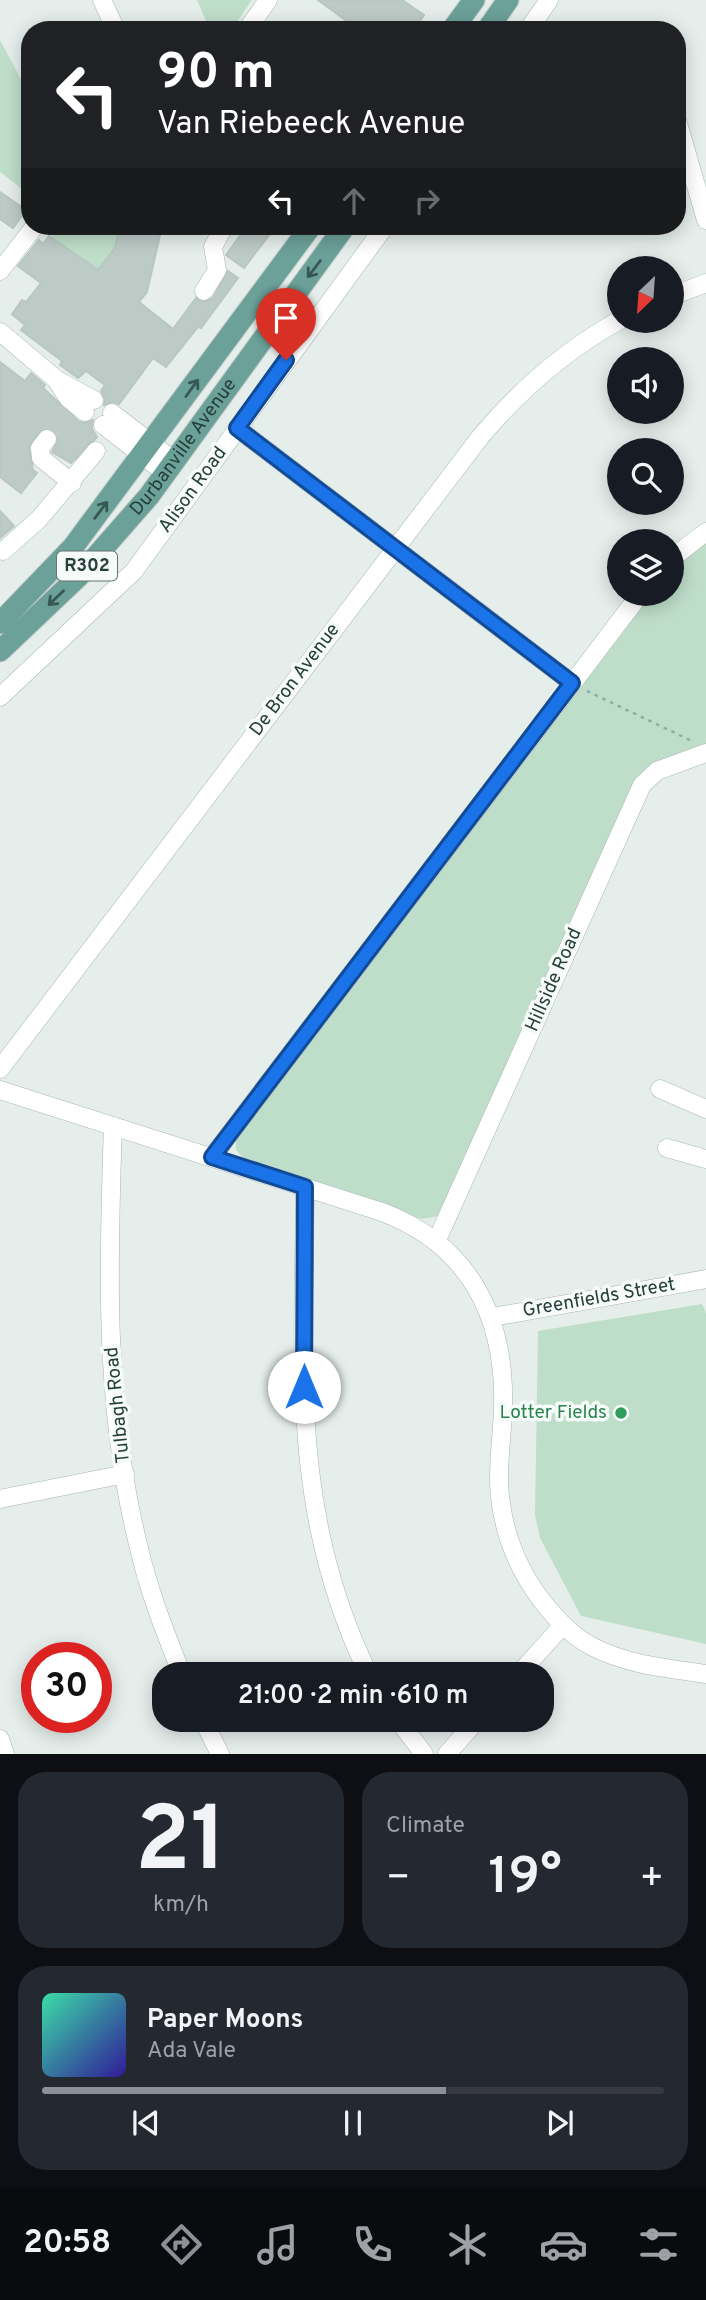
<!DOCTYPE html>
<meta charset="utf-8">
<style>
body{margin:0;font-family:Overpass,sans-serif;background:#242831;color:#f1f3f6;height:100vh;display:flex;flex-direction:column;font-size:26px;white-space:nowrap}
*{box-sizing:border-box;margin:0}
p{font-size:23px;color:#9ea1a6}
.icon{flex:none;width:38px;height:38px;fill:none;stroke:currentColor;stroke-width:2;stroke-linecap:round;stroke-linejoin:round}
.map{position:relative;height:1754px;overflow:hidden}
.sheet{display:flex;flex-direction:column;gap:18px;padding:18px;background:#0d0f14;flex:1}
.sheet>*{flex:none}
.guide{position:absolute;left:21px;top:21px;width:665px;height:214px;border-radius:28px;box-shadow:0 4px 18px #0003;background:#202124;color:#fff;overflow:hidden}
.needle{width:46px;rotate:205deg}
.controls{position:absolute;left:607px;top:256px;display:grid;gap:14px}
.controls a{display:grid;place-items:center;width:77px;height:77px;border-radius:50%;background:#171b24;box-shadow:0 4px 18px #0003;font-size:35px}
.speed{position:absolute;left:21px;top:1642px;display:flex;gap:14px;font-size:35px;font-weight:700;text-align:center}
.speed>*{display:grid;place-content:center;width:91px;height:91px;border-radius:50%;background:#171b24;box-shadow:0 4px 18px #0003;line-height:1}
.speed .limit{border:10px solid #d22;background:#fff;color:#111}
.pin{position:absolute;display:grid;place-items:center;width:60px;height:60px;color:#fff;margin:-72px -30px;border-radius:50% 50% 50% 0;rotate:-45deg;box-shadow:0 0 7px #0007}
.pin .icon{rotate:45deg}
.me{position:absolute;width:77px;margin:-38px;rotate:0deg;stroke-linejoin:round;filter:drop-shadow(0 0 5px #0008)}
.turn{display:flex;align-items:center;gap:24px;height:147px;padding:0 21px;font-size:32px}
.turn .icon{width:91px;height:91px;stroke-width:2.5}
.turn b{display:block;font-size:49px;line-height:60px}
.lanes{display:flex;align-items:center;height:66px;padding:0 21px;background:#0003;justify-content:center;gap:35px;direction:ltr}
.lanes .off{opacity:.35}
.big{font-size:52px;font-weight:600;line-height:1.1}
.sheet .tile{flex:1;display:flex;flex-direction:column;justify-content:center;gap:10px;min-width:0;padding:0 24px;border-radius:28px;background:#242831}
.sheet .dial{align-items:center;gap:0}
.dial b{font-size:91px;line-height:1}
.song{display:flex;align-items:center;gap:21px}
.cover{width:84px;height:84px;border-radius:10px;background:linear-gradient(135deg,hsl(160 70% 55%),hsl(250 70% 35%))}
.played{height:7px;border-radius:4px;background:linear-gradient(90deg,#8c9099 65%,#363941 65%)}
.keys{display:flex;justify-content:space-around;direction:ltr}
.heat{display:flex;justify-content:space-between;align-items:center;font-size:38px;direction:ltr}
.sheet .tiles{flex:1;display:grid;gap:18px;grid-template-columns:1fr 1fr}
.tile:last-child{grid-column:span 2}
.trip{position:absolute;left:152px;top:1662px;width:402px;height:70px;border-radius:28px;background:#171b24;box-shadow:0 4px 18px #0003;font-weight:600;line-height:70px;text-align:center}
.dock{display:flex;height:112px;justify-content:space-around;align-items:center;background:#090b0e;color:#9ea1a6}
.dock .icon{width:49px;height:49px}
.dock .on{color:#8c9099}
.dock b{font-size:32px;color:#f1f3f6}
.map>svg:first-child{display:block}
.green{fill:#bfdeca}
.building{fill:#bdcbc7;stroke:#b8c7c2;stroke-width:2}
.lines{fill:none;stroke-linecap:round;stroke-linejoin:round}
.minor-tunnel{stroke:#bfcbc8;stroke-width:18;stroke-dasharray:18 9;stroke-linecap:butt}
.minor-casing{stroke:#a8b6b2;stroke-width:19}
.major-casing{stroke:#c2c9c8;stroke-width:23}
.path{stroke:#87b0a7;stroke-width:2.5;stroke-dasharray:3.5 5;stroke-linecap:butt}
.minor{stroke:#fff;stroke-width:18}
.major{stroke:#6ba198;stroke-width:21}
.oneway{stroke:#365852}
.route-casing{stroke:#114b97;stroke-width:18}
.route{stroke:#1a73e8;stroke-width:12}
.leisure-dot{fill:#2e9e5b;stroke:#f6faf8;stroke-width:2.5}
.labels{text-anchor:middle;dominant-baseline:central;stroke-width:7;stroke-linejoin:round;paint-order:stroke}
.shield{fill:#f6faf8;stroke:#647773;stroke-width:2}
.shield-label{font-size:18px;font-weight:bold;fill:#253f3a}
.street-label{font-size:19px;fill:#253f3a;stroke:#f6faf8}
.leisure-label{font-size:19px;fill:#27864d;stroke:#f6faf8;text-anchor:end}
</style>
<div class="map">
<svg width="706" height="1754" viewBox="0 0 706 1754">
<rect width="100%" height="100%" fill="#e5eeeb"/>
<!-- green -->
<g class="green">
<polygon points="197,0 252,0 231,30 210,30"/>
<polygon points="0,40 30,96 30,195 0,172"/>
<polygon points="60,226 120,226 115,248 97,271 51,237"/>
<polygon points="706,542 706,744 653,765 640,775 439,1216 422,1219 243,1158 236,1150 236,1139 646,598 650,593 672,593 672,570"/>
<polygon points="702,1304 706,1313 706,1644 581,1616 540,1538 535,1515 538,1331"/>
</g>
<!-- building -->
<g class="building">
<polygon points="318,0 402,0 424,15 414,30 359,30"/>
<polygon points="0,192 26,210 13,228 0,219"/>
<polygon points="120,226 162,226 147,292 139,302 173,329 196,298 204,302 213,298 228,271 238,278 201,328 198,327 166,367 153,358 119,404 113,402 104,405 105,399 101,391 105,385 86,371 78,378 60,365 62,361 21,330 25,325 12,314 22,300 26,302 41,283 18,266 39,240 43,244 49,236 98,270 115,248"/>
<polygon points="247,226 276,226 244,268 226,255"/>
<polygon points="0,362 25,381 31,373 45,385 43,388 78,421 84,423 93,420 92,429 97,437 71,463 52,452 58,440 54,431 42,429 29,448 33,470 37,473 21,493 0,477"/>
<polygon points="0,511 14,526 0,538"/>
</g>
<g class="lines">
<!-- minor-tunnel -->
<polyline class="minor-tunnel" points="47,439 69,409"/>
<!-- minor casing -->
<g class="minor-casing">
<g id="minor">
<polyline points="102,0 116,30"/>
<polyline points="247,30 268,0"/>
<polyline points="528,30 549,0"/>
<polyline points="677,120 706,220"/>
<polyline points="0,271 35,226"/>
<polyline points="204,291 217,270 213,247 224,226"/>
<polyline points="672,296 706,283"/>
<polyline points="0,332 57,380 94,400"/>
<polyline points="57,381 68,398 85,412"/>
<polyline points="112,413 174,461"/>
<polyline points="103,425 165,473"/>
<polyline points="237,428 572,683"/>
<polyline points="47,439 40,448 41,458 72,483"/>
<polyline points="3,551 39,519 96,451"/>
<polyline points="672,558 706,532"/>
<polyline points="0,697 134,571 385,226"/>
<path d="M0,1069L481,436C520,390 567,349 620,320"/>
<polyline points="660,1089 706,1109"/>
<path d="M0,1090L382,1212C470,1245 506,1318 503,1409C502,1440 496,1473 501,1504C506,1540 520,1572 542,1601C556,1619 573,1637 593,1647C628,1665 668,1668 706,1674"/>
<path d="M113,1126C108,1265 104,1408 138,1544C148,1589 165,1632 182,1675"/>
<polyline points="667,1148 706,1159"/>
<polyline points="212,1157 641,593"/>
<path d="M305,1187C304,1361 289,1513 369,1675"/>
<polyline points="436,1242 642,785 657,771 706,753"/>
<polyline points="493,1317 706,1279"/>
<polyline points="0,1499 125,1474"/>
<polyline points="518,1675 563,1625"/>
<polyline points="203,1720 220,1754"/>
<polyline points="398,1720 424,1754"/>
<polyline points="0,1739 5,1754"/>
<polyline points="447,1754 477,1720"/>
</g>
</g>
<!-- major casing -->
<g class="major-casing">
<g id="major">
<polyline points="452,30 474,0"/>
<polyline points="487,30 508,0"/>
<polyline points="0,623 73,547 311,226"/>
<path id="s1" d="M0,651L78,577L149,496L345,226"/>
</g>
</g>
<!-- path -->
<polyline class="path" points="587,691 692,741"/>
<!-- minor -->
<use href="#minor" class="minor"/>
<!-- major -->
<use href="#major" class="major"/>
</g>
<!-- one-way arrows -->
<defs><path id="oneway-shaft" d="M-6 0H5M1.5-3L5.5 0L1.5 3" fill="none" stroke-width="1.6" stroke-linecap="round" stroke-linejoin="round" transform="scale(1.75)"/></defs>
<g class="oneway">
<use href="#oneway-shaft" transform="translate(314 269) rotate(127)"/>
<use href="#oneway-shaft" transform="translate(192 388) rotate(-54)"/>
<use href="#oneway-shaft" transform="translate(101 510) rotate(-53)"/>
<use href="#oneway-shaft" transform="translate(56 598) rotate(136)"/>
</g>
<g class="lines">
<!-- route casing -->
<g class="route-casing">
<polyline id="route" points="286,360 237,428 572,683 212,1157 305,1187 304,1387"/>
</g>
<!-- route -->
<use href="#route" class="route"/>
</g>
<!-- markers -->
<circle class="leisure-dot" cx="621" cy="1413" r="7"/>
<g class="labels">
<!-- shield labels -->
<rect class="shield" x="57" y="551.5" width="60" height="29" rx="5"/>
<g class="shield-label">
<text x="87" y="566">R302</text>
</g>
<!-- street labels -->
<g class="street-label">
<text stroke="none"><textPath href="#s1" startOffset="275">Durbanville Avenue</textPath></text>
<text transform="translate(193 490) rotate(-54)">Alison Road</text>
<text transform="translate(295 680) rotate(-53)">De Bron Avenue</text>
<text transform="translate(554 980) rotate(-66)">Hillside Road</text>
<text transform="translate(599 1298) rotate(-10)">Greenfields Street</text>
<text transform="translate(118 1405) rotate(-96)">Tulbagh Road</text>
</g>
<!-- leisure labels -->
<g class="leisure-label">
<text x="607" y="1413">Lotter Fields</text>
</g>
</g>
</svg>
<div class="controls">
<a><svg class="needle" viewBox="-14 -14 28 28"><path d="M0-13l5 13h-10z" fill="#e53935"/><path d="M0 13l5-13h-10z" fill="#9ea1a6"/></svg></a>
<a><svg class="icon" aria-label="sound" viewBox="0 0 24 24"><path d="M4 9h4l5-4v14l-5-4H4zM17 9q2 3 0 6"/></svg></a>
<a><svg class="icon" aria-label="search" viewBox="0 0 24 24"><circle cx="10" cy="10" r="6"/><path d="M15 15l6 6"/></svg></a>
<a><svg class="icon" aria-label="layers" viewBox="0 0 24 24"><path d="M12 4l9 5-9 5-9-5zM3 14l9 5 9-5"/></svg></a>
</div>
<div class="speed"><div class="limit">30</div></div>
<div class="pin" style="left:286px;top:360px;background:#d93025"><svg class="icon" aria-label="arrive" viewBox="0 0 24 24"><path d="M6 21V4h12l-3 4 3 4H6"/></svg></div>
<svg class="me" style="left:304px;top:1387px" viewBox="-20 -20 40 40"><circle r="19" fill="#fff"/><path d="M0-13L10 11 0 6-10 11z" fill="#1a73e8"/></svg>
<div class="trip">21:00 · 2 min · 610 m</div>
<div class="guide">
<div class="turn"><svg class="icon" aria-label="left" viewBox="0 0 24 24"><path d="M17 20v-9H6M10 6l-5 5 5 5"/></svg><div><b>90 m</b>Van Riebeeck Avenue</div></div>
<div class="lanes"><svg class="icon" aria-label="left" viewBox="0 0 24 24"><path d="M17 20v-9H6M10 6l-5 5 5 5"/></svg><svg class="icon off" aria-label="ahead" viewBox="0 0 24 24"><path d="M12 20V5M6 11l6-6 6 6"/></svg><svg class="icon off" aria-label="right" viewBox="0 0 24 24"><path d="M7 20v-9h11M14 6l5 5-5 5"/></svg></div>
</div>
</div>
<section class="sheet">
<div class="tiles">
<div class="tile dial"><b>21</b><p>km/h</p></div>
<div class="tile"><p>Climate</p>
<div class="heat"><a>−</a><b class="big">19°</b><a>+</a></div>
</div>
<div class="tile">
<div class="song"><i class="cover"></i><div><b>Paper Moons</b><p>Ada Vale</p></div></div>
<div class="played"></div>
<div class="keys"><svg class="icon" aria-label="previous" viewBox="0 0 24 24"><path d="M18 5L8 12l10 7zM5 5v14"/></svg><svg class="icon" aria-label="pause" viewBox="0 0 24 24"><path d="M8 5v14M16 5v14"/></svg><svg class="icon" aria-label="next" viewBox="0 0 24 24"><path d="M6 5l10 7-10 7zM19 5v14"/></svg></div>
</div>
</div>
</section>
<nav class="dock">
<b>20:58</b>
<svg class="icon on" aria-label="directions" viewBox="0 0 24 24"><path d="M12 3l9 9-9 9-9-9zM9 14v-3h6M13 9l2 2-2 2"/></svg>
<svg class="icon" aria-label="music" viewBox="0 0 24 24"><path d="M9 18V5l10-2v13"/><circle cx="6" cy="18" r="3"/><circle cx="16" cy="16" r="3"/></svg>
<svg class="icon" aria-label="phone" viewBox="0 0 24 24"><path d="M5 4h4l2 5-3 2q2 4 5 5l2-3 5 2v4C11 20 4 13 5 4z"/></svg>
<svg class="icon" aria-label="climate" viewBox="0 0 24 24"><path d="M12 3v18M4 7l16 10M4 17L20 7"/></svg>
<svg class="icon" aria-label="car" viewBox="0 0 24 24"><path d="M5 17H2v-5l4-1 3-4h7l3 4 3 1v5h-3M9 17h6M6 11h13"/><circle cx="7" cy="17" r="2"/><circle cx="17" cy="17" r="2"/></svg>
<svg class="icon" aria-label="filters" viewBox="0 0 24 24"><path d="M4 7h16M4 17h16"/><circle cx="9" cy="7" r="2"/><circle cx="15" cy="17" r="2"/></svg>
</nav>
